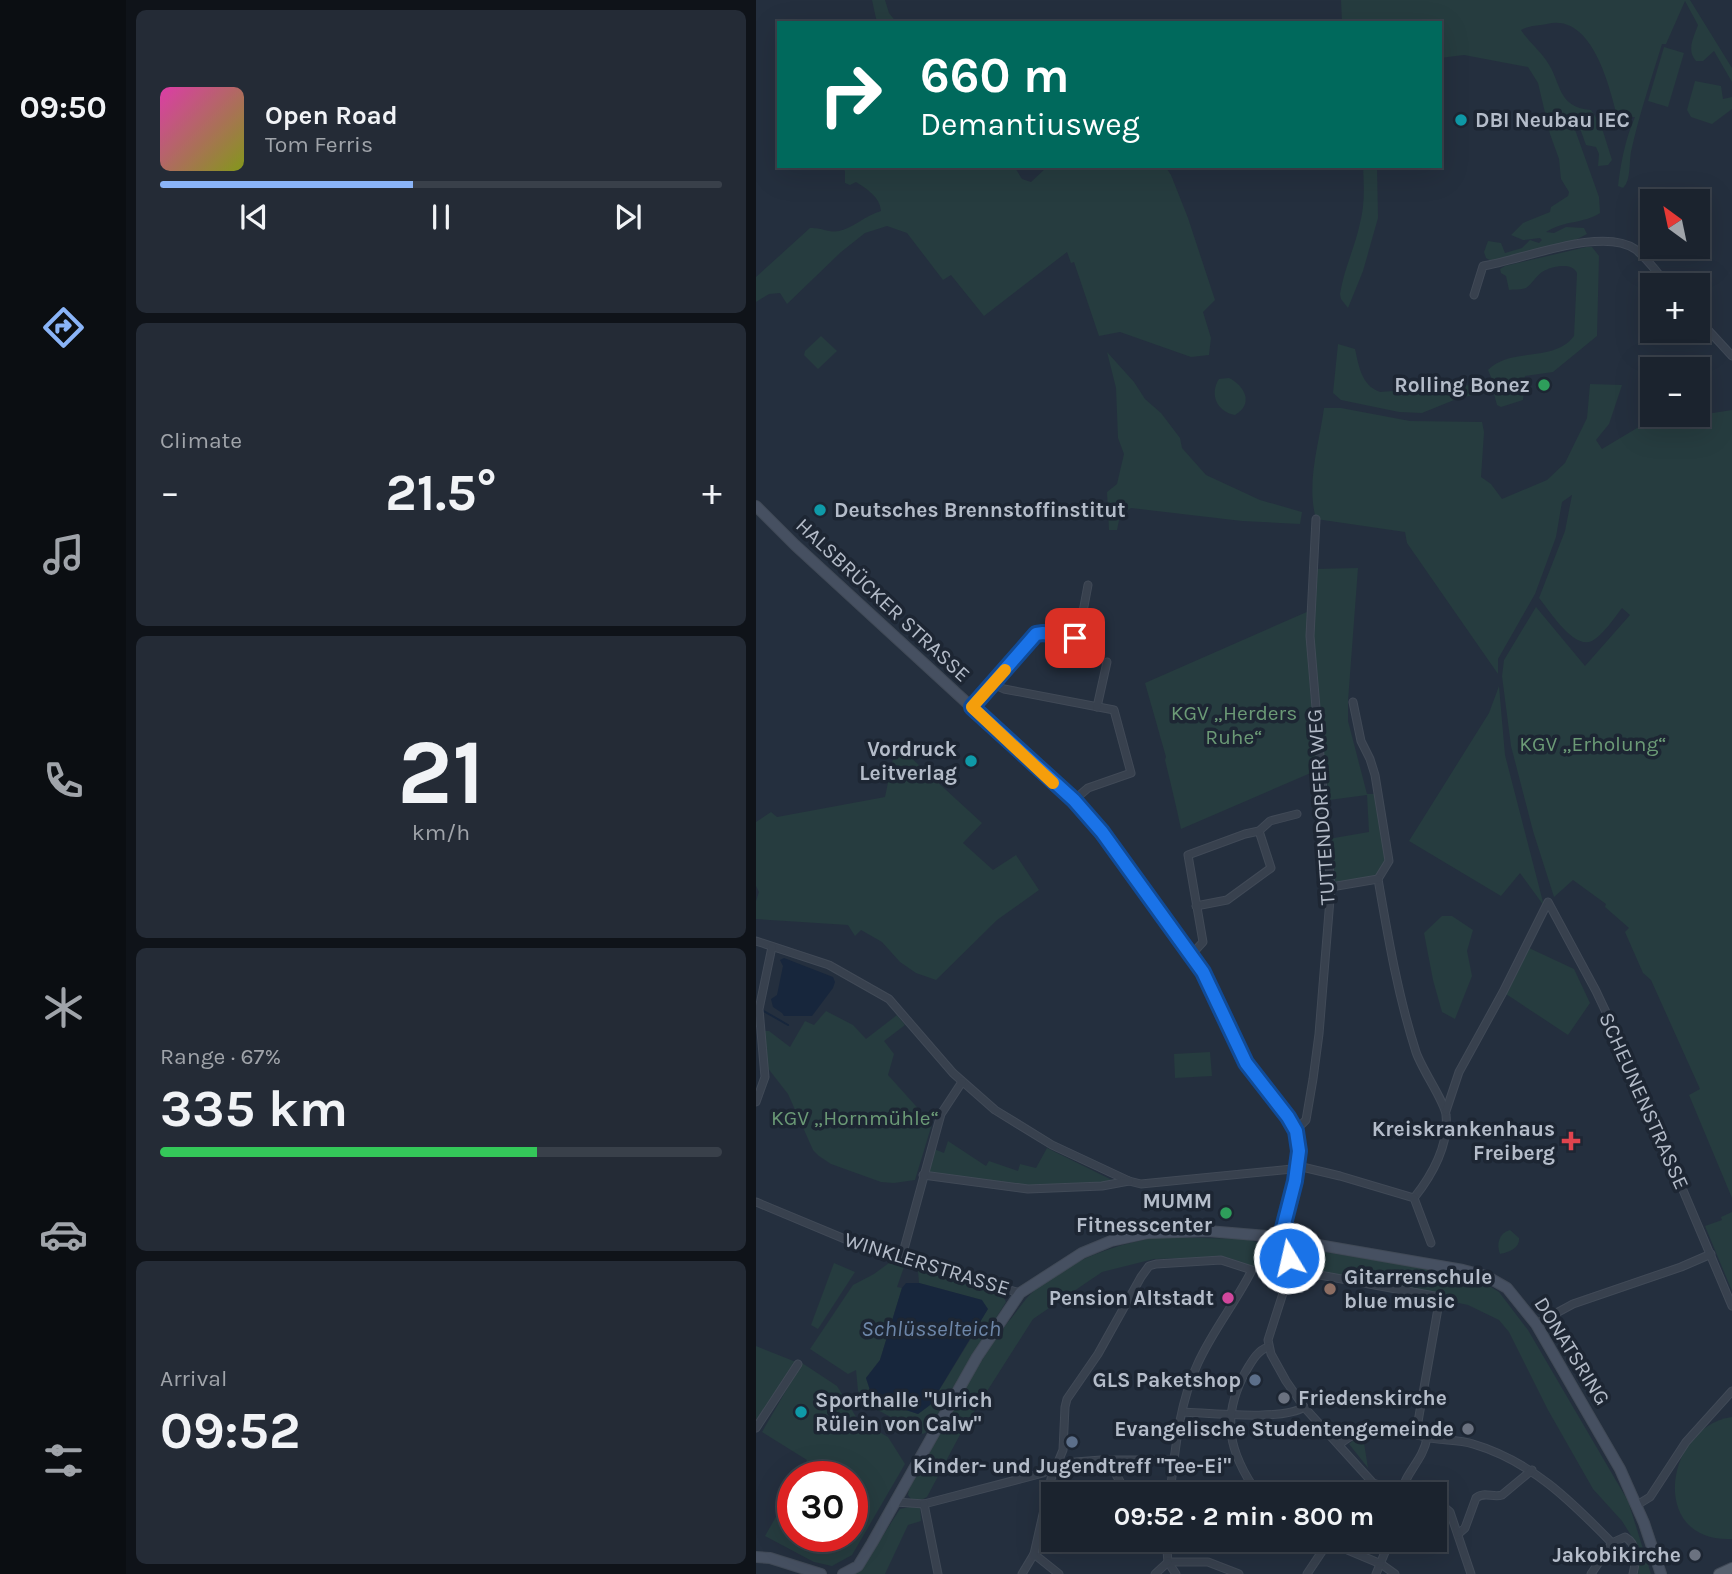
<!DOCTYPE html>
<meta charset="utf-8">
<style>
body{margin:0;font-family:Karla,sans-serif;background:#242b36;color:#f1f3f6;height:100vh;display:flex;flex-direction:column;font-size:26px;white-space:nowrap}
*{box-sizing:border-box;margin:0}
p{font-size:23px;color:#a0a4aa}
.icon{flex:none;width:38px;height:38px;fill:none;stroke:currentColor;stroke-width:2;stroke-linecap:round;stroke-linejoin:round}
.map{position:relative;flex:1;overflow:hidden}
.details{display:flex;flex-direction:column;gap:10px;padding:10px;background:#0f1319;width:630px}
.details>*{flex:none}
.banner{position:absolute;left:21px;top:21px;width:665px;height:147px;border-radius:0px;box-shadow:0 7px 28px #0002,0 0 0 2px #39404a;background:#00695c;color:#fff;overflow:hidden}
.needle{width:46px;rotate:327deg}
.controls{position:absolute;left:884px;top:189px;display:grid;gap:14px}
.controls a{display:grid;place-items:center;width:70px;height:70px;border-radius:0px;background:#1b232e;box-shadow:0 7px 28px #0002,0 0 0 2px #39404a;font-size:35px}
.speed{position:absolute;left:21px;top:1461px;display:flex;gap:14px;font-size:35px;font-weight:700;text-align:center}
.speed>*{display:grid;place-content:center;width:91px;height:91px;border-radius:50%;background:#1b232e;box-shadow:0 7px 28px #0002,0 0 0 2px #39404a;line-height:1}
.speed .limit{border:10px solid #d22;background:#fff;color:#111}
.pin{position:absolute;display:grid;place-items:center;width:60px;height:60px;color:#fff;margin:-30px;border-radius:14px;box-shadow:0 4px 10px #0006}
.me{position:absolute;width:77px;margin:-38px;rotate:351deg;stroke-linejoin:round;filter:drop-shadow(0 0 5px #0008)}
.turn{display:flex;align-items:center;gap:24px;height:147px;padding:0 28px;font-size:32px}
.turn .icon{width:91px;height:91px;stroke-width:2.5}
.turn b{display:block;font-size:49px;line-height:60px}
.big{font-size:52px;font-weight:700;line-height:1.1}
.details .card{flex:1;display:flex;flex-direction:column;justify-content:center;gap:10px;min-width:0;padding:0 24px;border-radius:10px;background:#242b36}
.details .dial{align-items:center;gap:0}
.dial b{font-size:91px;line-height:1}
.song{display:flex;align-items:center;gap:21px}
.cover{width:84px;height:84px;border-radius:10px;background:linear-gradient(135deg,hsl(320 70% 55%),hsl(70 70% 35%))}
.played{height:7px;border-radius:4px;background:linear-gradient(90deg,#8ab4f8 45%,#39404a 45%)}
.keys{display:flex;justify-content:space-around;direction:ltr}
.heat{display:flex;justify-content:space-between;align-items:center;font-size:38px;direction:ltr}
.charge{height:10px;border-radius:5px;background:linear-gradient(90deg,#34c759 67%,#39404a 0)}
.trip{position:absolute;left:285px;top:1482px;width:406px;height:70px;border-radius:0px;background:#1b232e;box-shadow:0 7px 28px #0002,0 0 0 2px #39404a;font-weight:700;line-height:70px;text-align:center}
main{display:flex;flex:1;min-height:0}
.menu{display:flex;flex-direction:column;width:126px;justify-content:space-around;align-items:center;background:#0b0e12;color:#a0a4aa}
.menu .icon{width:49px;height:49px}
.menu .on{color:#8ab4f8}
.menu b{font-size:32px;color:#f1f3f6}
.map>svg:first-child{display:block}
.green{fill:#263c3f}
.water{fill:#17263c}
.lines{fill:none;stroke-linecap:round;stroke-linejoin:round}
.stream{stroke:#17263c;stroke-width:2}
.minor-casing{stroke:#414a57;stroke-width:9}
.secondary-casing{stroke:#414a57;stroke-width:12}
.primary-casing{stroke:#414a57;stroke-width:12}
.minor{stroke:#38414e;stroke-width:7}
.secondary{stroke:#465061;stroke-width:10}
.primary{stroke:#56606e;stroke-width:10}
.route-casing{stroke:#114b97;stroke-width:18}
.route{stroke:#1a73e8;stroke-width:12}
.slow{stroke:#f59e0b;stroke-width:12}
.culture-dot{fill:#0f9aa8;stroke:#1d2633;stroke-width:2.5}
.leisure-dot{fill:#2e9e5b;stroke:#1d2633;stroke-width:2.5}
.health-dot{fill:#e0444e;stroke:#1d2633;stroke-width:2.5}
.education-dot{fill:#8d6e63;stroke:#1d2633;stroke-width:2.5}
.hotel-dot{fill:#d1479c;stroke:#1d2633;stroke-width:2.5}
.service-dot{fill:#5c6f8a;stroke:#1d2633;stroke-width:2.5}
.worship-dot{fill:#6b7280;stroke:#1d2633;stroke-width:2.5}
.labels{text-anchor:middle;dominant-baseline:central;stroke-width:7;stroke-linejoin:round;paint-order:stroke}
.poi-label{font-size:21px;font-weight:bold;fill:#b4bcc9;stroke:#1d2633;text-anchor:end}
.street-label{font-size:21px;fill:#b4bcc9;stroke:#1d2633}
.park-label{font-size:21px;fill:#6b9a76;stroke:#1d2633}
.water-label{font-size:23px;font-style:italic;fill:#6d86a8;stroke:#1d2633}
</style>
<main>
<nav class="menu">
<b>09:50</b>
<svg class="icon on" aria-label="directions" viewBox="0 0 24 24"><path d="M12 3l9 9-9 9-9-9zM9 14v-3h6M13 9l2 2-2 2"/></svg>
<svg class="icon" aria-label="music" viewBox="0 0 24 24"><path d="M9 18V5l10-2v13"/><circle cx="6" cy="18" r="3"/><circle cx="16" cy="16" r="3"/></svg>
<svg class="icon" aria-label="phone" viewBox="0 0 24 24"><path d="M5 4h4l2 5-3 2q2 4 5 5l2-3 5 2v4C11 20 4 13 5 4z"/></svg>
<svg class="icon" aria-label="climate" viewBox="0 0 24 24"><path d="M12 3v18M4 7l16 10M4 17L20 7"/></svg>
<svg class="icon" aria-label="car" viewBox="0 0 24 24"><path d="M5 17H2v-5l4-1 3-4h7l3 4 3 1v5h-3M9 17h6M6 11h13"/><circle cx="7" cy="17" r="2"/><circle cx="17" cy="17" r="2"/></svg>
<svg class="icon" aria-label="filters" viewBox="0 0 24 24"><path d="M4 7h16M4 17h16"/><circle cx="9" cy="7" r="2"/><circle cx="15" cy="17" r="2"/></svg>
</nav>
<section class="details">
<div class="card">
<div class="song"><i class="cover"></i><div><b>Open Road</b><p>Tom Ferris</p></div></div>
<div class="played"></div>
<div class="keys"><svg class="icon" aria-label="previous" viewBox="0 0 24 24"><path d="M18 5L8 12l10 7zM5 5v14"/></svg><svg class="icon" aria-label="pause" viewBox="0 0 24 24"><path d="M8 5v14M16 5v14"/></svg><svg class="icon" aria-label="next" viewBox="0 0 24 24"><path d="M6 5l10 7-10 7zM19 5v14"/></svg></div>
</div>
<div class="card"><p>Climate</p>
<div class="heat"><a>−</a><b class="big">21.5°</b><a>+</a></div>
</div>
<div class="card dial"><b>21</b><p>km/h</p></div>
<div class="card"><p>Range · 67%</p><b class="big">335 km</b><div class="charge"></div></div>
<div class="card"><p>Arrival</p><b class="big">09:52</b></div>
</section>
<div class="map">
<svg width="976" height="1574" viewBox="0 0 976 1574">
<rect width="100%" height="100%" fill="#242f3e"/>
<!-- green -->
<g class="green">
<polygon points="116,0 129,0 133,13 141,23 121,23"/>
<path d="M585,0H934L976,68V82L958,51L947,61H940C930,50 938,37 942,25L929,1L910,44H906C895,80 883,115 875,152C873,163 875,181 867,188L862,186C865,162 869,140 879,117H874L868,130L864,129C856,96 839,12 791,24C782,26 774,25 765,30C772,41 783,50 790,60C806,82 800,107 835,110L845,125L856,160L852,165L842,166L843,154L840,147L830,145L822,123L817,124L843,197L844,213C827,224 809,220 790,232L798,233L810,227L828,228L831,234C803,250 768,255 737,262L730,258L728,252L732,241L745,243L749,253L766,248L774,240L783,243L786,240L784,238L767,240L755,235L767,223L794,212L795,207L812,196L813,192L805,179L803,159L794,134L782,83L772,67L708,55L684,58V23H586Z"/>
<polygon points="908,47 928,53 912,107 892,101"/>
<polygon points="939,81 965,86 967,99 976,97 976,109 956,124 935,117 931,110"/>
<path d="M85,166H258L266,179L275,182L292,166H409L415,175L432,218L459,300L447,312L455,338L453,355L435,357L364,332L343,336L318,262L315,263L311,252L228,316L195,275L187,280L151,233L131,226L109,233L85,252L31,304L24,293L13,294L0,302V277L54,228C64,227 73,233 83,231C97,228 110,215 125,211C124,197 111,189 100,182L94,185L89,183V171Z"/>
<path d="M607,166H621L622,218L607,271L592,308L585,299L584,294C588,269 599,247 604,223C609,204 608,186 607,166Z"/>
<path d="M830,247H836L843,256L841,336L797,372L769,376L767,400L745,407L741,405L738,394L735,392L703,398L666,413L643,412L585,400L577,393L582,344L599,349C603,366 605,385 624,392L716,385L727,388L735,377L732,370C754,347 798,363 818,336L821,273C816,262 796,266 786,272C780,276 776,284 770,288C765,290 758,289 753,290L750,276L745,273L744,269L749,266Z"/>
<polygon points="65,336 81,351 62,369 48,355 49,351"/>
<polygon points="351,352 378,382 389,399 405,413 424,438 426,448 450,475 504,500 546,512 544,524 486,521 375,508 364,515 361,530 353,530 351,492 361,484 368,454 362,438 360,388"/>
<path d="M473,378C489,386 498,404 479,415C461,412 453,394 463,379Z"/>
<path d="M834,384L866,385L853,424L840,440L846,449L891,422L912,415H942V405L944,404V415L976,410V1198L933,1095L944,1089L895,980L887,973L869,932L873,928L849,907L850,904L817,880L798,897L777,831L755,746L746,676L748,660L780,607L829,666L874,615L866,608C858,618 848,634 836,641C818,650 793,610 783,598L809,531L816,495L806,502L800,537L779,594L742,659V674L651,543L649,532L560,519C550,482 563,445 568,408H585L654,421L726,422L728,432L725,477L735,484L746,499L791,480L809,463L831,418Z"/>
<polygon points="602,568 592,701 592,721 611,794 622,794 633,861 622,879 575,887 572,839 613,832 611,795 573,800 557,658 559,569"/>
<path d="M553,611L554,690L564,769L425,829C420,805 415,785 409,760L410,757L389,683Z"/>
<polygon points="743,686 749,755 788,906 764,873 745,896 653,841 733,713"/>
<polygon points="140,744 226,823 207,843 237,870 260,855 283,890 241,920 180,980 160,973 144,962 126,942 105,930 99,936 92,925 0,919 0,901 3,892 0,886 0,822 15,812 21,817 129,797"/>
<polygon points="686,916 696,916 717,930 711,951 716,976 699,1019 686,1012 677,980 668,933"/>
<polygon points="773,948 818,969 834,1003 812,1035 750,994"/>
<polygon points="70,1011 97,1025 110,1039 141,1015 149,1025 128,1041 138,1054 132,1075 176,1124 159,1180 138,1183 125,1182 75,1164 63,1156 57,1150 32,1094 11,1067 8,1031 13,1031 34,1047 49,1021 58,1025"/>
<polygon points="454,1052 456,1076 419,1078 418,1054"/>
<polygon points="192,1141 230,1166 233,1161 262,1171 264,1164 280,1168 291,1148 356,1180 356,1183 267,1186 172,1173 178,1149 188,1153"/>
<polygon points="976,1212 976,1291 949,1226 966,1220 965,1217"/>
<path d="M754,1230L763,1238C764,1248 753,1252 744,1254C740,1244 743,1233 754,1230Z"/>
<path d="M403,1237L491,1239L518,1248L523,1254L525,1282L499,1267L470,1257L398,1259L346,1272L277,1319L207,1429L171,1497L165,1500L155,1499L152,1495L153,1489C186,1433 213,1374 252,1322C261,1312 269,1298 280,1289C313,1260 360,1244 403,1237Z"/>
<polygon points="538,1247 709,1275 724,1280 743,1292 772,1330 872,1501 895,1574 882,1574 884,1555 878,1540 866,1521 837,1489 792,1410 753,1332 743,1320 712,1305 537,1267"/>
<polygon points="78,1263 99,1272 62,1329 55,1325"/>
<polygon points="133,1263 148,1267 141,1287 146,1288 124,1360 110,1378 114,1390 122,1396 139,1401 150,1410 162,1414 174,1405 225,1322 226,1300 163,1283 162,1270 239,1293 248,1298 250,1302 209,1367 172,1431 167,1434 112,1405 102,1391 100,1370 92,1374 54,1349 97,1285 118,1274"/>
<polygon points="0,1346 40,1362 0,1424"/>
<polygon points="46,1363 81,1386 102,1420 132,1437 149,1464 96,1555 76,1566 58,1562 9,1536 37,1487 37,1536 96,1536 96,1477 42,1477 51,1460 6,1432"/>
<path d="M976,1417V1539C892,1543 908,1427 976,1417Z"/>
<polygon points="614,1434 615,1435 608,1443 612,1468 593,1444 600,1438"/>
<polygon points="153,1507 164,1507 165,1521 152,1525 129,1574 96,1574 122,1543 144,1509"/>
</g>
<!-- water -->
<g class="water">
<polygon points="28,958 77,977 79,982 77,988 56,1016 28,1016 26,1013 17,1007 15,999 21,995 27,966 24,960"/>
<polygon points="150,1283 163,1283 226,1300 232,1309 174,1405 162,1414 150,1410 139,1401 123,1396 114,1390 110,1378 124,1360 146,1288"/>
</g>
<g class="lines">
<!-- stream -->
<polyline class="stream" points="6,1010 32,1025"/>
<!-- minor casing -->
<g class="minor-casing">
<g id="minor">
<path d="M718,295L727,266C766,260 846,226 879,249C891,258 902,274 912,285"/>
<polyline points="942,319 976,356"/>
<polyline points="237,684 248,689 358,710 375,773 332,788 318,800"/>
<path d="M597,702L605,741L614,759L619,775L633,861L622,879C632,937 642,996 660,1052C666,1070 689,1102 690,1115C693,1145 676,1175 658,1198"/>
<polyline points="216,707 280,634 287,633 319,638 323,633 332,585"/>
<polyline points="341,707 351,662"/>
<polyline points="575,887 622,879"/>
<polyline points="440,906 471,900 515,868 503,831"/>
<polyline points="0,941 73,965 133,999 197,1073 239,1110 296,1145 373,1181 385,1184 536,1169 541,1170"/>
<polyline points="435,955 447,942 432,855 489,834 503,831 514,821 541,814"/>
<polyline points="0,1102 9,1077 3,1009 16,947"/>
<polyline points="690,1111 703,1072 747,992 792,902 840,991 866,1046 976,1306"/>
<polyline points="539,1131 550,1120 557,1079 563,1034 575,887 554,636 560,519"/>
<polyline points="542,1166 584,1176 658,1198 675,1243"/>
<polyline points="167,1175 272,1189 346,1186 373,1181"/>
<polyline points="0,1202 120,1252 264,1293"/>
<polyline points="528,1239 533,1248 533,1258 529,1287 512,1340 515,1354 530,1381 548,1407 617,1483 648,1494"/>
<polyline points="528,1241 528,1256 531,1264"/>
<polyline points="145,1260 185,1114 206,1082"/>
<polyline points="531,1269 684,1297 660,1433"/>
<polyline points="780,1324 817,1304 925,1267 955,1254"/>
<path d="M427,1412C454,1413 528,1421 548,1407"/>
<polyline points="0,1428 42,1364"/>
<path d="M583,1445C608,1422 639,1429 669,1437C685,1441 702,1439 717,1444C775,1461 815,1501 856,1543"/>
<polyline points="352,1460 371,1494"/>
<path d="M502,1494C473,1453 464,1418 490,1371C496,1361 501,1351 512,1347"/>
<path d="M645,1494C649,1472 667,1461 671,1438"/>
<polyline points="140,1502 168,1504 287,1473 307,1463 345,1460 418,1460"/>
<polyline points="679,1503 688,1507 694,1512 715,1574"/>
<polyline points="168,1504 182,1574"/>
<polyline points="881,1505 894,1497 930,1442 976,1391"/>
<path d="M702,1534L709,1528L720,1498C728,1491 737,1498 746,1495L776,1470"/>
<polyline points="410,1540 412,1562 420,1574"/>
<polyline points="555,1540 569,1547"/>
<polyline points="575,1543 625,1564 639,1574"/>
<path d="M856,1543L869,1537C883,1545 880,1561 877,1574"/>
<polyline points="278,1554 303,1574"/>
<polyline points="412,1562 452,1562 483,1574"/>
<path d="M266,1574L278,1554L295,1479L307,1450L309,1407L311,1399L342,1354L385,1277L393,1266L400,1264L465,1260L496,1270C480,1302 457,1330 442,1363C423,1403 419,1451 414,1494"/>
<polyline points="399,1574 412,1562"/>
<polyline points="551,1574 569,1547 576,1542"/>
<polyline points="620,1574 634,1540"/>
<polyline points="835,1574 856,1543"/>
</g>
</g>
<!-- secondary casing -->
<g class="secondary-casing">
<g id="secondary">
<polyline points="0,506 39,545 332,814 443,966 490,1063 532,1117 539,1131 543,1151 542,1166 529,1217 528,1239"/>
<polyline points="0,1557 14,1558 65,1574"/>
<polyline points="87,1574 102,1566 116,1543 221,1357 264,1293 326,1253 355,1241 392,1233 452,1231 511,1236 707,1270 730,1276 751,1288 780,1324 864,1469 888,1523 905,1574"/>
</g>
</g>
<!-- primary casing -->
<g class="primary-casing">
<polyline id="primary" points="963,1574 976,1568"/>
</g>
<!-- minor -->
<use href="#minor" class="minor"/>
<!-- secondary -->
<use href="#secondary" class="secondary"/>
<!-- primary -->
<use href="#primary" class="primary"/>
</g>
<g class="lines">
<!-- route casing -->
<g class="route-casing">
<polyline id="route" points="319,638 287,633 280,634 216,707 318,800 346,832 447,972 490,1063 532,1117 540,1131 543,1151 539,1181 527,1228 533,1258"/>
</g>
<!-- route -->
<use href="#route" class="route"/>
<!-- slow -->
<polyline class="slow" points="249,670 216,707 297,783"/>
</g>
<!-- markers -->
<g class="culture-dot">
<circle cx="705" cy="120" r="7"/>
<circle cx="64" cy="510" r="7"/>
<circle cx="215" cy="761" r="7"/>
<circle cx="45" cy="1412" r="7"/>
</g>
<g class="leisure-dot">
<circle cx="788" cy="385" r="7"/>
<circle cx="470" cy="1213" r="7"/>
</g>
<path class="health-dot" d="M811.5 1130.5h7v7h7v7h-7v7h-7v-7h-7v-7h7z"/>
<circle class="education-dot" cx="574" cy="1289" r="7"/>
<circle class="hotel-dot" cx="472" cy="1298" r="7"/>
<g class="service-dot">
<circle cx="499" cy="1380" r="7"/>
<circle cx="316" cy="1442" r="7"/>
</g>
<g class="worship-dot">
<circle cx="528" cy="1398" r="7"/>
<circle cx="712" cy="1429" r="7"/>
<circle cx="939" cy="1555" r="7"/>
</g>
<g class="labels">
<!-- poi labels -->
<g class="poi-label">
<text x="719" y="120" text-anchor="start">DBI Neubau IEC</text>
<text x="774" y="385">Rolling Bonez</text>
<text x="78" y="510" text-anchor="start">Deutsches Brennstoffinstitut</text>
<text x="201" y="749">Vordruck<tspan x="201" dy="24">Leitverlag</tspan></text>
<text x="799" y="1129">Kreiskrankenhaus<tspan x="799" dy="24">Freiberg</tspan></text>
<text x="456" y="1201">MUMM<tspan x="456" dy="24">Fitnesscenter</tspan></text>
<text x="588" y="1277" text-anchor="start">Gitarrenschule<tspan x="588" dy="24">blue music</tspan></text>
<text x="458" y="1298">Pension Altstadt</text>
<text x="485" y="1380">GLS Paketshop</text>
<text x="542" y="1398" text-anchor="start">Friedenskirche</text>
<text x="59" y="1400" text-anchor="start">Sporthalle "Ulrich<tspan x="59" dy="24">Rülein von Calw"</tspan></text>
<text x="698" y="1429">Evangelische Studentengemeinde</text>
<text x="316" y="1466" text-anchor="middle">Kinder- und Jugendtreff "Tee-Ei"</text>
<text x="925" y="1555">Jakobikirche</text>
</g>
<!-- street labels -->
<g class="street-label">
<text transform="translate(127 600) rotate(43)">HALSBRÜCKER STRASSE</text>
<text transform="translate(565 807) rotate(-94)">TUTTENDORFER WEG</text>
<text transform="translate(888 1101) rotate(66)">SCHEUNENSTRASSE</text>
<text transform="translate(171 1264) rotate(17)">WINKLERSTRASSE</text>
<text transform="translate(816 1351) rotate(58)">DONATSRING</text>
</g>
<!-- park labels -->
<g class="park-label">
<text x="478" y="713">KGV „Herders<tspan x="478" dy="24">Ruhe“</tspan></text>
<text x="837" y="744">KGV „Erholung“</text>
<text x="99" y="1118">KGV „Hornmühle“</text>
</g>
<!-- water labels -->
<g class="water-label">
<text x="175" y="1328">Schlüsselteich</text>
</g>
</g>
</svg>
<div class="controls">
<a><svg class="needle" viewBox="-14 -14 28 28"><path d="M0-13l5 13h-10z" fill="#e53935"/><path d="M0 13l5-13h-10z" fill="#a0a4aa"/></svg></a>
<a>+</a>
<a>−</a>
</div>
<div class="speed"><div class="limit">30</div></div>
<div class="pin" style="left:319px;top:638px;background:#d93025"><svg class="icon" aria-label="arrive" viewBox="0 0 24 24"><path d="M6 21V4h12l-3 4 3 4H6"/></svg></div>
<svg class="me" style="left:533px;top:1258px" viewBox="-20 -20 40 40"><circle r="17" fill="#1a73e8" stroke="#fff" stroke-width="3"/><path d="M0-11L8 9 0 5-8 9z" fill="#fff"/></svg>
<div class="trip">09:52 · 2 min · 800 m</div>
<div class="banner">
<div class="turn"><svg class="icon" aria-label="right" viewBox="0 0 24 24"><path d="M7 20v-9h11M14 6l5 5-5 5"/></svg><div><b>660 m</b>Demantiusweg</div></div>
</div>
</div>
</main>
